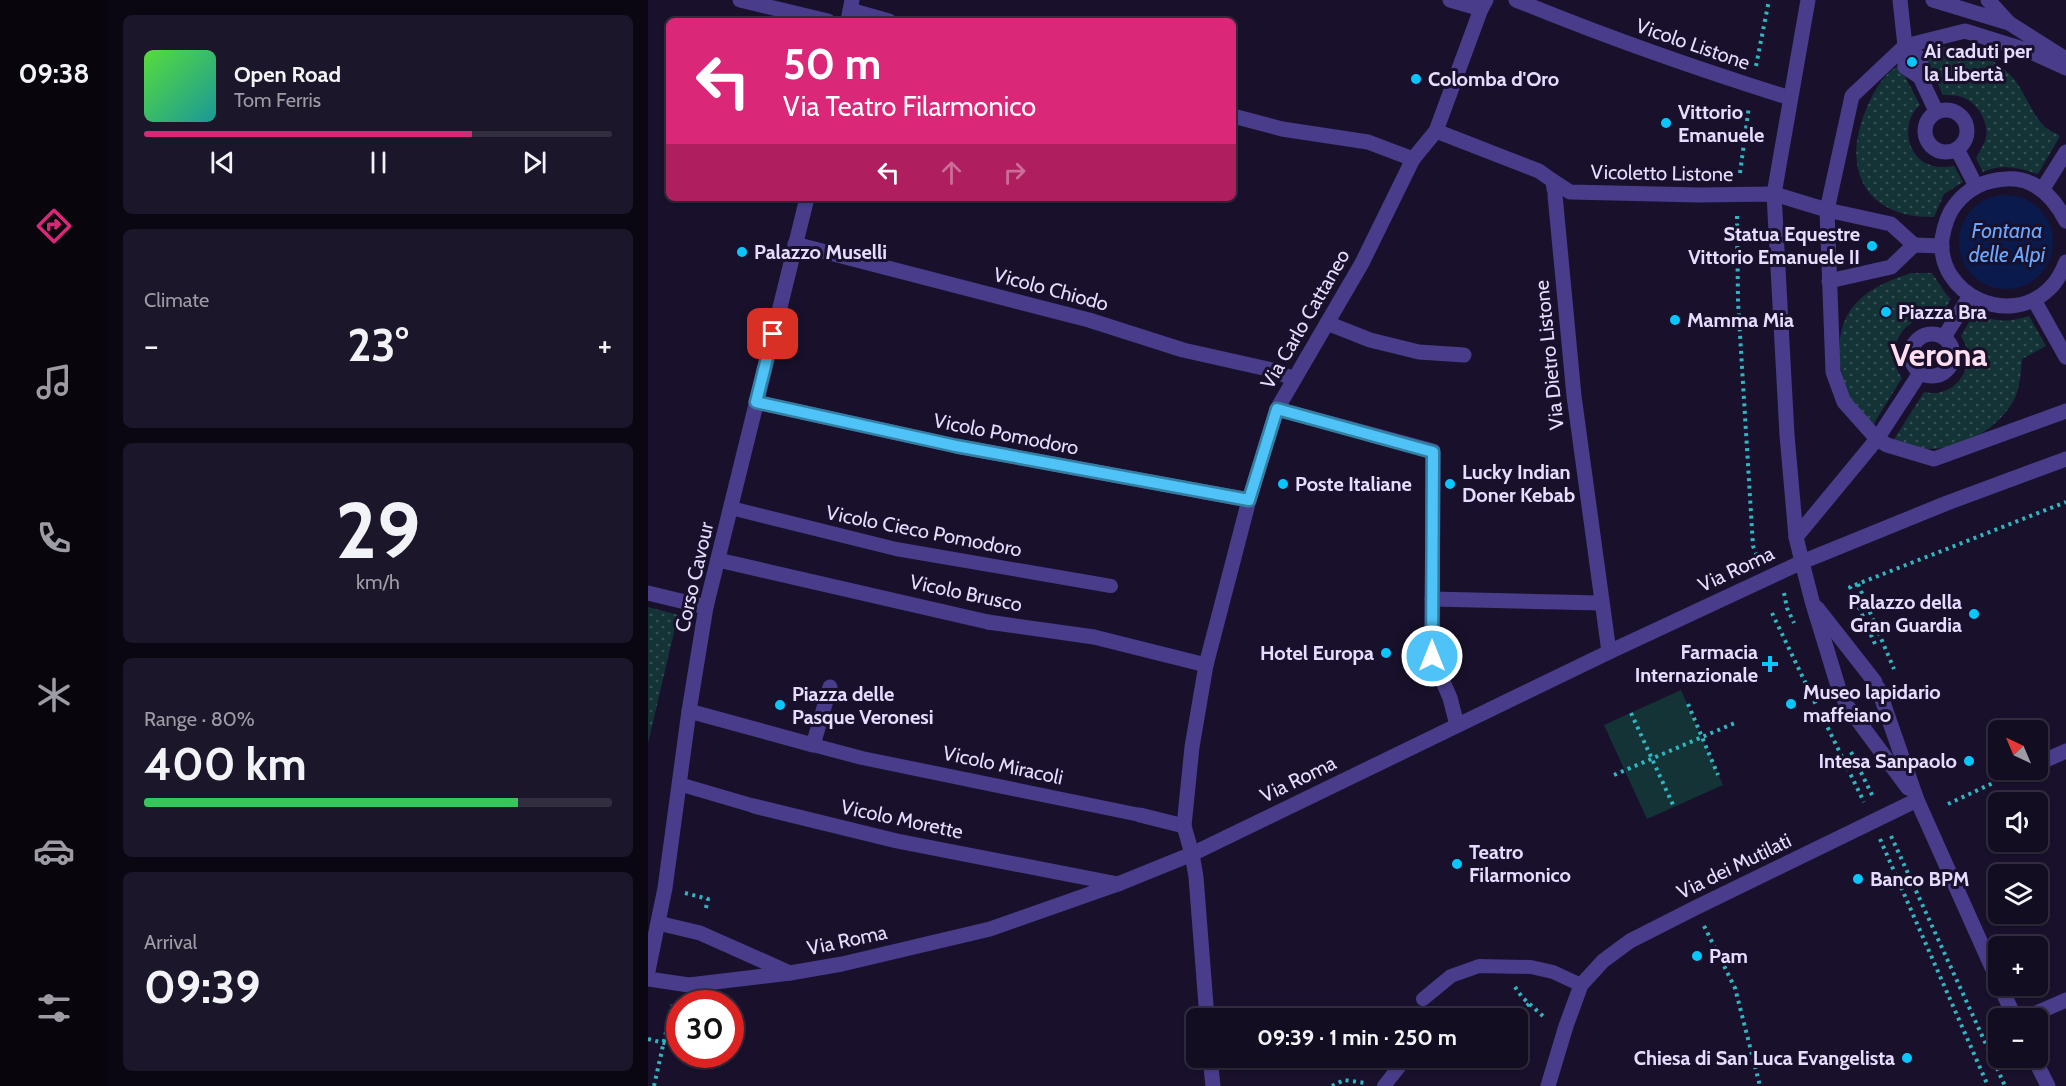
<!DOCTYPE html>
<meta charset="utf-8">
<style>
body{margin:0;font-family:Cabin,sans-serif;background:#1c162a;color:#f1f3f6;height:100vh;display:flex;flex-direction:column;font-size:22px;white-space:nowrap}
*{box-sizing:border-box;margin:0}
p{font-size:20px;color:#9d9ca5}
.icon{flex:none;width:33px;height:33px;fill:none;stroke:currentColor;stroke-width:2;stroke-linecap:round;stroke-linejoin:round}
.map{position:relative;flex:1;overflow:hidden}
.details{display:flex;flex-direction:column;gap:15px;padding:15px;background:#0a0712;width:540px}
.details>*{flex:none}
.banner{position:absolute;left:18px;top:18px;width:570px;height:183px;border-radius:9px;box-shadow:0 2px 4px #0004,0 0 0 2px #322d3f;background:#db2777;color:#fff;overflow:hidden}
.needle{width:39px;rotate:316deg}
.fabs{position:absolute;left:1340px;top:720px;display:grid;gap:12px}
.fabs a{display:grid;place-items:center;width:60px;height:60px;border-radius:9px;background:#130d21;box-shadow:0 2px 4px #0004,0 0 0 2px #322d3f;font-size:30px}
.speed{position:absolute;left:18px;top:990px;display:flex;gap:12px;font-size:30px;font-weight:700;text-align:center}
.speed>*{display:grid;place-content:center;width:78px;height:78px;border-radius:50%;background:#130d21;box-shadow:0 2px 4px #0004,0 0 0 2px #322d3f;line-height:1}
.speed .limit{border:9px solid #d22;background:#fff;color:#111}
.pin{position:absolute;display:grid;place-items:center;width:51px;height:51px;color:#fff;margin:-26px;border-radius:12px;box-shadow:0 3px 9px #0006}
.me{position:absolute;width:66px;margin:-33px;rotate:0deg;stroke-linejoin:round;filter:drop-shadow(0 0 4px #0008)}
.turn{display:flex;align-items:center;gap:21px;height:126px;padding:0 18px;font-size:27px}
.turn .icon{width:78px;height:78px;stroke-width:2.5}
.turn b{display:block;font-size:42px;line-height:51px}
.lanes{display:flex;align-items:center;height:57px;padding:0 18px;background:#0003;justify-content:center;gap:30px;direction:ltr}
.lanes .off{opacity:.35}
.big{font-size:45px;font-weight:800;line-height:1.1}
.details .widget{flex:1;display:flex;flex-direction:column;justify-content:center;gap:9px;min-width:0;padding:0 21px;border-radius:9px;background:#1c162a}
.details .dial{align-items:center;gap:0}
.dial b{font-size:78px;line-height:1}
.song{display:flex;align-items:center;gap:18px}
.cover{width:72px;height:72px;border-radius:9px;background:linear-gradient(135deg,hsl(110 70% 55%),hsl(180 70% 35%))}
.played{height:6px;border-radius:3px;background:linear-gradient(90deg,#db2777 70%,#322d3f 70%)}
.keys{display:flex;justify-content:space-around;direction:ltr}
.heat{display:flex;justify-content:space-between;align-items:center;font-size:33px;direction:ltr}
.charge{height:9px;border-radius:4px;background:linear-gradient(90deg,#34c759 80%,#322d3f 0)}
.trip{position:absolute;left:538px;top:1008px;width:342px;height:60px;border-radius:9px;background:#130d21;box-shadow:0 2px 4px #0004,0 0 0 2px #322d3f;font-weight:800;line-height:60px;text-align:center}
main{display:flex;flex:1;min-height:0}
.dock{display:flex;flex-direction:column;width:108px;justify-content:space-around;align-items:center;background:#08050d;color:#9d9ca5}
.dock .icon{width:42px;height:42px}
.dock .active{color:#db2777}
.dock b{font-size:27px;color:#f1f3f6}
.map>svg:first-child{display:block}
.green{fill:#143336}
.park{fill:url(#park-dots)}
.water{fill:#0b1a4c}
.lines{fill:none;stroke-linecap:round;stroke-linejoin:round}
.path{stroke:#30b6c0;stroke-width:4;stroke-dasharray:3 4.5;stroke-linecap:butt}
.service{stroke:#493c8b;stroke-width:14}
.pedestrian{stroke:#493c8b;stroke-width:15}
.minor{stroke:#493c8b;stroke-width:15}
.tertiary{stroke:#493c8b;stroke-width:15}
.route-casing{stroke:#337fa1;stroke-width:15}
.route{stroke:#4fc3f7;stroke-width:10}
.poi-dot{fill:#08c7ff;stroke:#19112c;stroke-width:2}
.labels{text-anchor:middle;dominant-baseline:central;stroke-width:6;stroke-linejoin:round;paint-order:stroke}
.street-label{font-size:20px;fill:#e5dcff;stroke:#19112c}
.poi-label{font-size:20px;font-weight:bold;fill:#e5dcff;stroke:#19112c;text-anchor:start}
.water-label{font-size:21px;font-style:italic;fill:#6aa7ff;stroke:#19112c}
.town-label{font-size:32px;font-weight:bold;fill:#ffdeef;stroke:#19112c}
</style>
<main>
<nav class="dock">
<b>09:38</b>
<svg class="icon active" aria-label="directions" viewBox="0 0 24 24"><path d="M12 3l9 9-9 9-9-9zM9 14v-3h6M13 9l2 2-2 2"/></svg>
<svg class="icon" aria-label="music" viewBox="0 0 24 24"><path d="M9 18V5l10-2v13"/><circle cx="6" cy="18" r="3"/><circle cx="16" cy="16" r="3"/></svg>
<svg class="icon" aria-label="phone" viewBox="0 0 24 24"><path d="M5 4h4l2 5-3 2q2 4 5 5l2-3 5 2v4C11 20 4 13 5 4z"/></svg>
<svg class="icon" aria-label="climate" viewBox="0 0 24 24"><path d="M12 3v18M4 7l16 10M4 17L20 7"/></svg>
<svg class="icon" aria-label="car" viewBox="0 0 24 24"><path d="M5 17H2v-5l4-1 3-4h7l3 4 3 1v5h-3M9 17h6M6 11h13"/><circle cx="7" cy="17" r="2"/><circle cx="17" cy="17" r="2"/></svg>
<svg class="icon" aria-label="filters" viewBox="0 0 24 24"><path d="M4 7h16M4 17h16"/><circle cx="9" cy="7" r="2"/><circle cx="15" cy="17" r="2"/></svg>
</nav>
<section class="details">
<div class="widget">
<div class="song"><i class="cover"></i><div><b>Open Road</b><p>Tom Ferris</p></div></div>
<div class="played"></div>
<div class="keys"><svg class="icon" aria-label="previous" viewBox="0 0 24 24"><path d="M18 5L8 12l10 7zM5 5v14"/></svg><svg class="icon" aria-label="pause" viewBox="0 0 24 24"><path d="M8 5v14M16 5v14"/></svg><svg class="icon" aria-label="next" viewBox="0 0 24 24"><path d="M6 5l10 7-10 7zM19 5v14"/></svg></div>
</div>
<div class="widget"><p>Climate</p>
<div class="heat"><a>−</a><b class="big">23°</b><a>+</a></div>
</div>
<div class="widget dial"><b>29</b><p>km/h</p></div>
<div class="widget"><p>Range · 80%</p><b class="big">400 km</b><div class="charge"></div></div>
<div class="widget"><p>Arrival</p><b class="big">09:39</b></div>
</section>
<div class="map">
<svg width="1418" height="1086" viewBox="0 0 1418 1086">
<defs>
<pattern id="park-dots" width="8" height="8" patternUnits="userSpaceOnUse" patternTransform="scale(1.5)"><rect width="8" height="8" fill="#143336"/><path d="M2 2h.1M6 6h.1" fill="none" stroke="#365054" stroke-width="1.8" stroke-linecap="round"/></pattern>
</defs>
<rect width="100%" height="100%" fill="#19112c"/>
<!-- green -->
<polygon class="green" points="1033,690 1075,785 999,819 956,725"/>
<!-- park -->
<g class="park">
<path d="M1288,47C1317,46 1346,56 1365,78C1377,92 1383,113 1396,126C1400,130 1407,133 1412,136L1390,174C1371,168 1354,163 1335,172L1328,158C1331,152 1335,146 1337,141C1343,124 1330,103 1314,97C1308,95 1301,95 1295,95L1275,53Z"/>
<path d="M1251,65L1272,105C1253,121 1257,156 1282,165C1290,168 1298,167 1306,166L1315,182L1296,194L1286,217C1215,218 1192,166 1220,105C1227,89 1236,74 1251,65Z"/>
<path d="M1263,273H1284L1298,294L1303,299L1291,319C1256,310 1234,351 1254,378L1223,428C1216,418 1206,408 1200,398C1194,387 1193,374 1192,362C1187,308 1217,288 1263,273Z"/>
<path d="M1326,313C1348,322 1358,323 1381,316L1398,346L1374,359C1373,373 1372,387 1366,400C1350,429 1314,449 1281,449C1269,449 1257,445 1245,441L1276,392C1309,400 1331,363 1313,336Z"/>
<polygon points="0,607 30,615 0,743"/>
</g>
<!-- water -->
<circle class="water" cx="1358" cy="242" r="47"/>
<g class="lines">
<!-- path -->
<g class="path">
<polyline points="1108,66 1121,0"/>
<polyline points="1092,173 1101,106"/>
<polyline points="1089,216 1090,302 1105,546 1109,556"/>
<polyline points="1210,584 1246,669"/>
<polyline points="1136,593 1139,608 1146,623"/>
<polyline points="1124,613 1169,707"/>
<polyline points="1227,644 1202,587 1418,502"/>
<polyline points="1040,704 1070,775"/>
<polyline points="983,713 1026,807"/>
<polyline points="1173,714 1216,802"/>
<polyline points="1203,752 1226,799"/>
<polyline points="966,775 1089,722"/>
<polyline points="1300,804 1345,783"/>
<polyline points="1243,836 1357,1086"/>
<polyline points="1232,839 1340,1086"/>
<polyline points="37,893 60,899 57,912"/>
<polyline points="1056,926 1087,988 1112,1086"/>
<polyline points="867,987 874,997 897,1018"/>
<polyline points="867,1015 881,1004"/>
<polyline points="0,1039 28,1046 32,1030"/>
<polyline points="6,1086 24,1005"/>
<polyline points="684,1086 696,1080 718,1083"/>
</g>
<!-- service -->
<g class="service">
<polyline points="83,508 248,549 463,586"/>
<polyline points="165,745 214,758 492,815"/>
<polyline points="31,784 106,806"/>
<polyline points="775,999 803,976 831,966 883,967 905,972 933,985"/>
<polyline points="736,1086 758,1058"/>
</g>
<!-- pedestrian -->
<g class="pedestrian">
<path d="M868,0C958,37 1049,69 1142,98"/>
<polyline points="1252,0 1257,46 1273,59 1272,77 1288,111"/>
<polyline points="1285,0 1361,23 1418,59"/>
<polyline points="1340,0 1361,23"/>
<polyline points="1257,46 1257,67 1272,77"/>
<polyline points="1418,68 1381,51 1317,31 1257,46 1204,96 1179,210 1185,372 1196,402 1229,439 1239,445 1286,459 1418,411"/>
<circle cx="1298" cy="131" r="21"/>
<polyline points="788,131 891,171 905,181 906,189"/>
<polyline points="1309,149 1328,186"/>
<polyline points="905,181 922,192 1051,195 1126,194 1179,210 1243,224 1266,245"/>
<polyline points="1394,190 1418,152"/>
<path d="M1418,221C1406,198 1387,177 1358,179C1336,180 1320,188 1307,205C1299,215 1296,227 1294,239C1289,295 1361,328 1401,289C1409,282 1414,272 1418,262"/>
<polyline points="1181,281 1243,267 1266,245 1294,246"/>
<polyline points="1386,300 1418,357"/>
<circle cx="1284" cy="355" r="21"/>
<polyline points="1296,337 1322,296"/>
<polyline points="1148,537 1229,439 1272,373"/>
<polyline points="784,599 953,603"/>
<polyline points="340,622 446,637 558,665"/>
<polyline points="784,656 802,698 809,725"/>
<polyline points="106,806 249,841 470,884"/>
<polyline points="492,815 536,826"/>
<polyline points="10,923 52,933 142,973"/>
<polyline points="0,979 41,985 142,973 194,964 342,929 470,884 544,854 961,652 1154,562 1148,537 1139,435 1126,194 1160,0"/>
</g>
<!-- minor -->
<g class="minor">
<polyline points="92,0 180,21"/>
<polyline points="802,0 833,9"/>
<polyline points="202,10 241,21"/>
<polyline points="585,116 634,129 720,142 765,159"/>
<polyline points="907,195 926,396 961,652"/>
<polyline points="147,244 441,320 535,350 624,370 646,379"/>
<polyline points="679,323 722,340 771,352 816,355"/>
<polyline points="108,402 308,446 601,500"/>
<polyline points="629,409 785,451 784,656"/>
<polyline points="70,560 340,622"/>
<polyline points="0,593 58,607"/>
<polyline points="41,711 165,745 182,687"/>
<polyline points="1389,764 1418,751"/>
<polyline points="1364,774 1375,770"/>
<polyline points="559,1018 548,877 544,854 536,826 544,747 558,665 601,500 629,409 714,263 765,159 788,131 833,9 838,0"/>
<polyline points="1377,1018 1418,1000"/>
<polyline points="562,1058 565,1086"/>
<polyline points="900,1086 918,1026 933,985 955,961 982,941 1047,908 1269,800"/>
</g>
<!-- tertiary -->
<g class="tertiary">
<polyline points="200,21 204,0"/>
<polyline points="1169,608 1227,682"/>
<polyline points="1230,688 1269,800 1350,981"/>
<polyline points="1193,696 1164,601 1154,562 1299,503 1418,459"/>
<polyline points="1197,703 1260,788"/>
<polyline points="0,971 17,888 41,711 58,607 159,198"/>
<polyline points="1352,986 1367,1018"/>
<polyline points="1386,1058 1400,1086"/>
</g>
</g>
<g class="lines">
<!-- route casing -->
<g class="route-casing">
<polyline id="route" points="125,334 108,402 308,446 601,500 629,409 785,452 784,656"/>
</g>
<!-- route -->
<use href="#route" class="route"/>
</g>
<!-- markers -->
<g class="poi-dot">
<circle cx="1264" cy="62" r="6"/>
<circle cx="768" cy="79" r="6"/>
<circle cx="1018" cy="123" r="6"/>
<circle cx="1224" cy="246" r="6"/>
<circle cx="94" cy="252" r="6"/>
<circle cx="1238" cy="312" r="6"/>
<circle cx="1027" cy="320" r="6"/>
<circle cx="635" cy="484" r="6"/>
<circle cx="802" cy="484" r="6"/>
<circle cx="1326" cy="614" r="6"/>
<circle cx="738" cy="653" r="6"/>
<path d="M1119 655h6v6h6v6h-6v6h-6v-6h-6v-6h6z"/>
<circle cx="1143" cy="704" r="6"/>
<circle cx="132" cy="705" r="6"/>
<circle cx="1321" cy="761" r="6"/>
<circle cx="809" cy="864" r="6"/>
<circle cx="1210" cy="879" r="6"/>
<circle cx="1049" cy="956" r="6"/>
<circle cx="1259" cy="1058" r="6"/>
</g>
<g class="labels">
<!-- street labels -->
<g class="street-label">
<text transform="translate(1045 44) rotate(19)">Vicolo Listone</text>
<text transform="translate(1014 173) rotate(1)">Vicoletto Listone</text>
<text transform="translate(403 289) rotate(15)">Vicolo Chiodo</text>
<text transform="translate(657 319) rotate(-60)">Via Carlo Cattaneo</text>
<text transform="translate(901 355) rotate(-96)">Via Dietro Listone</text>
<text transform="translate(358 434) rotate(11)">Vicolo Pomodoro</text>
<text transform="translate(276 531) rotate(11)">Vicolo Cieco Pomodoro</text>
<text transform="translate(1088 569) rotate(-25)">Via Roma</text>
<text transform="translate(46 577) rotate(-77)">Corso Cavour</text>
<text transform="translate(318 593) rotate(12)">Vicolo Brusco</text>
<text transform="translate(355 765) rotate(12)">Vicolo Miracoli</text>
<text transform="translate(650 779) rotate(-26)">Via Roma</text>
<text transform="translate(254 819) rotate(12)">Vicolo Morette</text>
<text transform="translate(1086 866) rotate(-26)">Via dei Mutilati</text>
<text transform="translate(199 940) rotate(-12)">Via Roma</text>
</g>
<!-- poi labels -->
<g class="poi-label">
<text x="1276" y="51">Ai caduti per<tspan x="1276" dy="23">la Libertà</tspan></text>
<text x="780" y="79">Colomba d'Oro</text>
<text x="1030" y="112">Vittorio<tspan x="1030" dy="23">Emanuele</tspan></text>
<text x="1212" y="234" text-anchor="end">Statua Equestre<tspan x="1212" dy="23">Vittorio Emanuele II</tspan></text>
<text x="106" y="252">Palazzo Muselli</text>
<text x="1250" y="312">Piazza Bra</text>
<text x="1039" y="320">Mamma Mia</text>
<text x="814" y="472">Lucky Indian<tspan x="814" dy="23">Doner Kebab</tspan></text>
<text x="647" y="484">Poste Italiane</text>
<text x="1314" y="602" text-anchor="end">Palazzo della<tspan x="1314" dy="23">Gran Guardia</tspan></text>
<text x="1110" y="652" text-anchor="end">Farmacia<tspan x="1110" dy="23">Internazionale</tspan></text>
<text x="726" y="653" text-anchor="end">Hotel Europa</text>
<text x="1155" y="692">Museo lapidario<tspan x="1155" dy="23">maffeiano</tspan></text>
<text x="144" y="694">Piazza delle<tspan x="144" dy="23">Pasque Veronesi</tspan></text>
<text x="1309" y="761" text-anchor="end">Intesa Sanpaolo</text>
<text x="821" y="852">Teatro<tspan x="821" dy="23">Filarmonico</tspan></text>
<text x="1222" y="879">Banco BPM</text>
<text x="1061" y="956">Pam</text>
<text x="1247" y="1058" text-anchor="end">Chiesa di San Luca Evangelista</text>
</g>
<!-- water labels -->
<g class="water-label">
<text x="1359" y="230">Fontana<tspan x="1359" dy="24">delle Alpi</tspan></text>
</g>
<!-- town labels -->
<g class="town-label">
<text x="1291" y="354">Verona</text>
</g>
</g>
</svg>
<div class="fabs">
<a><svg class="needle" viewBox="-14 -14 28 28"><path d="M0-13l5 13h-10z" fill="#e53935"/><path d="M0 13l5-13h-10z" fill="#9d9ca5"/></svg></a>
<a><svg class="icon" aria-label="sound" viewBox="0 0 24 24"><path d="M4 9h4l5-4v14l-5-4H4zM17 9q2 3 0 6"/></svg></a>
<a><svg class="icon" aria-label="layers" viewBox="0 0 24 24"><path d="M12 4l9 5-9 5-9-5zM3 14l9 5 9-5"/></svg></a>
<a>+</a>
<a>−</a>
</div>
<div class="speed"><div class="limit">30</div></div>
<div class="pin" style="left:125px;top:334px;background:#d93025"><svg class="icon" aria-label="arrive" viewBox="0 0 24 24"><path d="M6 21V4h12l-3 4 3 4H6"/></svg></div>
<svg class="me" style="left:784px;top:656px" viewBox="-20 -20 40 40"><circle r="17" fill="#4fc3f7" stroke="#fff" stroke-width="3"/><path d="M0-11L8 9 0 5-8 9z" fill="#fff"/></svg>
<div class="trip">09:39 · 1 min · 250 m</div>
<div class="banner">
<div class="turn"><svg class="icon" aria-label="left" viewBox="0 0 24 24"><path d="M17 20v-9H6M10 6l-5 5 5 5"/></svg><div><b>50 m</b>Via Teatro Filarmonico</div></div>
<div class="lanes"><svg class="icon" aria-label="left" viewBox="0 0 24 24"><path d="M17 20v-9H6M10 6l-5 5 5 5"/></svg><svg class="icon off" aria-label="ahead" viewBox="0 0 24 24"><path d="M12 20V5M6 11l6-6 6 6"/></svg><svg class="icon off" aria-label="right" viewBox="0 0 24 24"><path d="M7 20v-9h11M14 6l5 5-5 5"/></svg></div>
</div>
</div>
</main>
